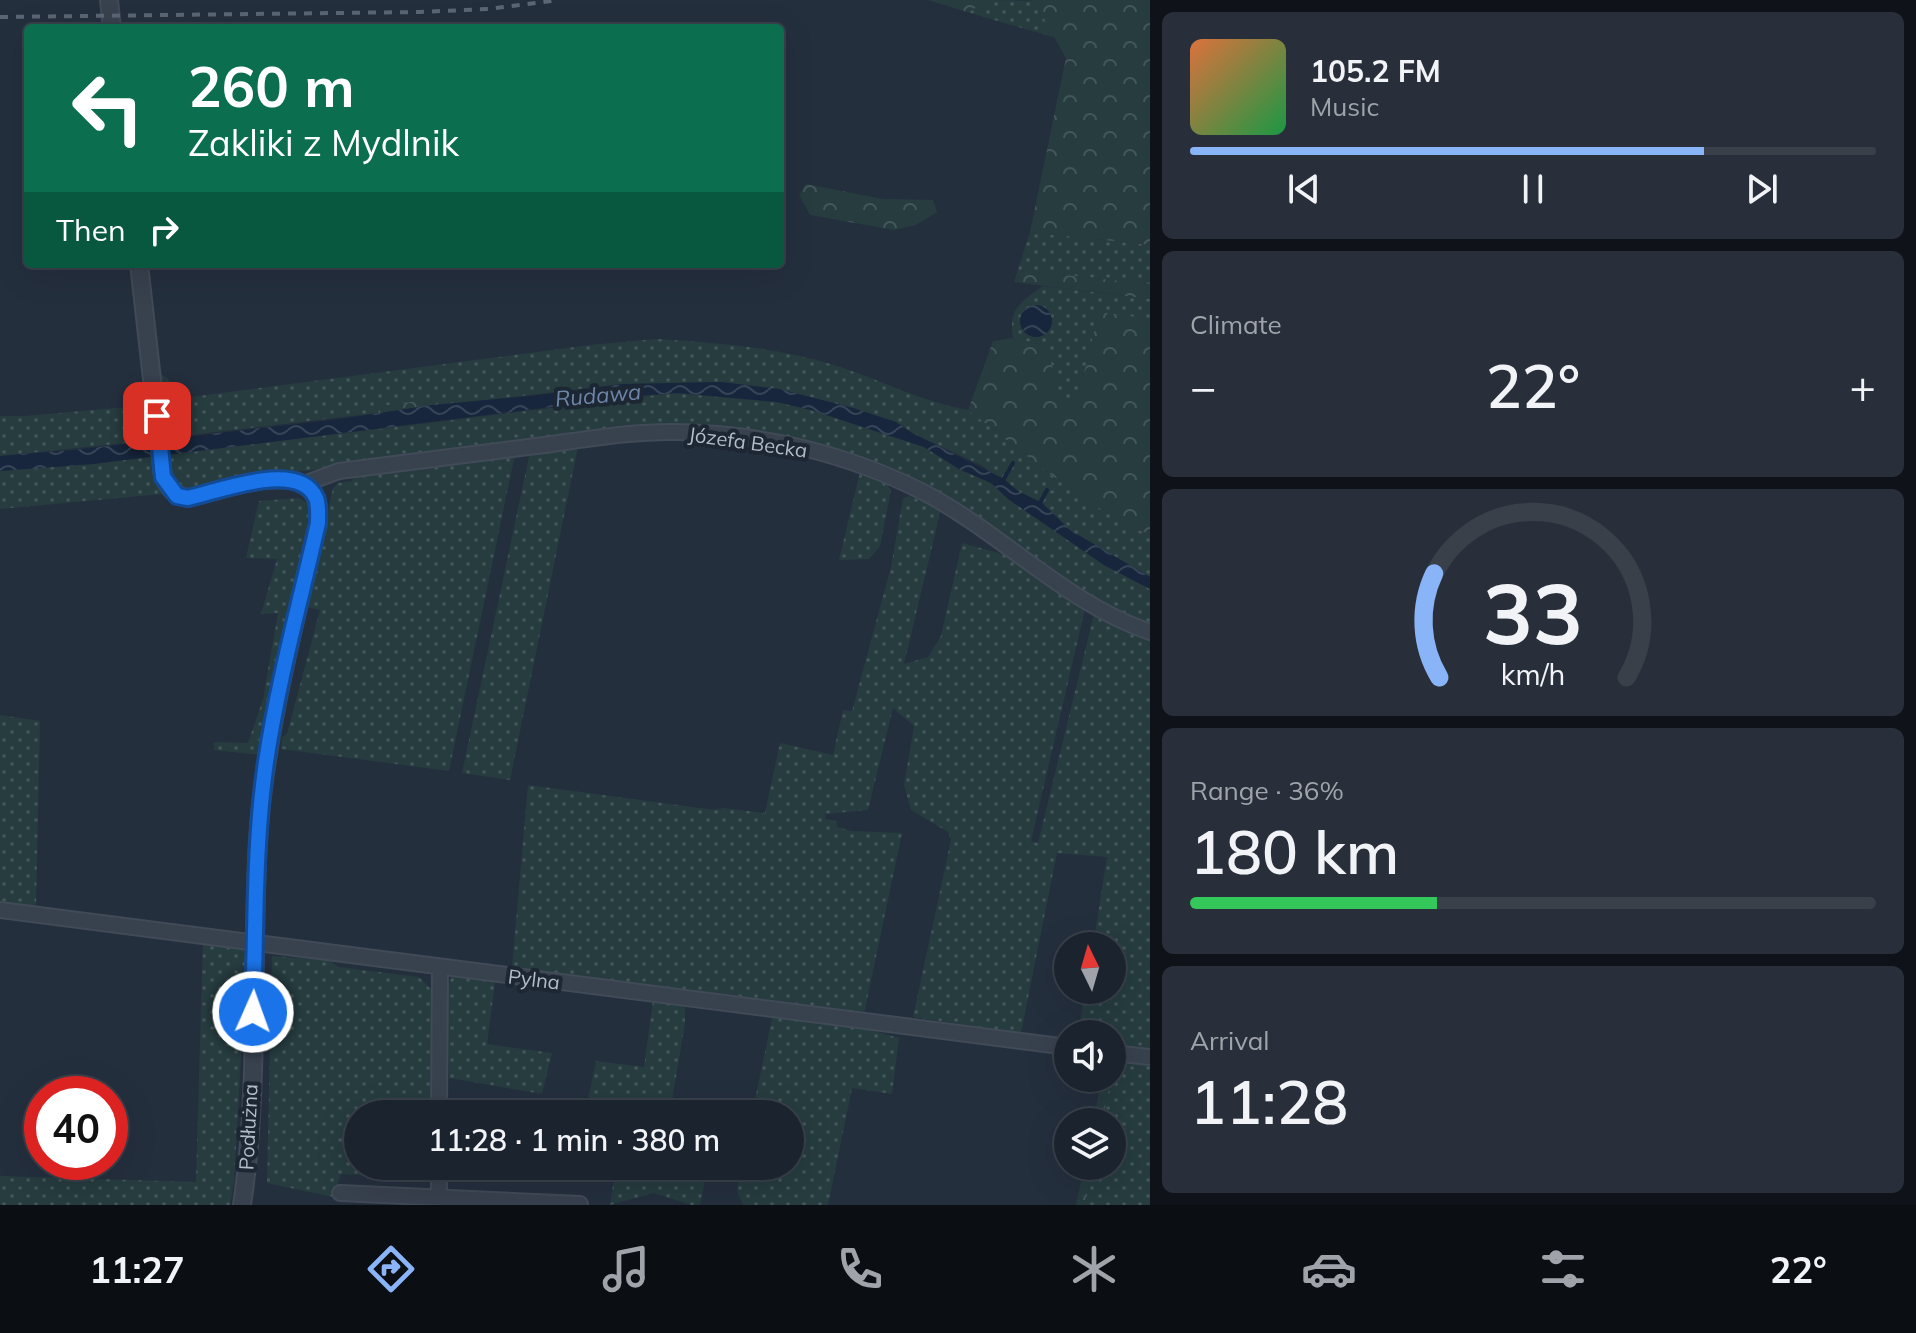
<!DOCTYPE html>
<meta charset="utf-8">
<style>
body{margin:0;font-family:Mulish,sans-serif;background:#282f3a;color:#f1f3f6;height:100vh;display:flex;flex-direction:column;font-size:30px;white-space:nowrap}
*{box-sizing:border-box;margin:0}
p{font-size:26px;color:#a0a4aa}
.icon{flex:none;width:44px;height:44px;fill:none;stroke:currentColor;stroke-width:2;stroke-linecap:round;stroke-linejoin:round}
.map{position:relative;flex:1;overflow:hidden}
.details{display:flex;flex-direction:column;gap:12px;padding:12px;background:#0f1319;width:766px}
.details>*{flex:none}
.banner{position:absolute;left:24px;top:24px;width:760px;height:244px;border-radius:8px;box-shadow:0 8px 32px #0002,0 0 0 2px #39404a;background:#0b6e4f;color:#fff;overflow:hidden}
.needle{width:52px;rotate:355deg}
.controls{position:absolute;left:1054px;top:932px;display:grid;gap:16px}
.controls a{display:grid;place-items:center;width:72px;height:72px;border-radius:50%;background:#1b232e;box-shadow:0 8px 32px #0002,0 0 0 2px #39404a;font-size:40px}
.speed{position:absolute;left:24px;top:1076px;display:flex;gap:16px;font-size:40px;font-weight:700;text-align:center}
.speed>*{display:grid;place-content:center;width:104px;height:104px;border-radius:50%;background:#1b232e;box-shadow:0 8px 32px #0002,0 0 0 2px #39404a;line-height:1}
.speed .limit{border:12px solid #d22;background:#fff;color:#111}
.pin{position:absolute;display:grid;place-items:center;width:68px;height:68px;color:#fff;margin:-34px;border-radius:16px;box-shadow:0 4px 12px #0006}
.me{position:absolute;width:88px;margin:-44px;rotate:2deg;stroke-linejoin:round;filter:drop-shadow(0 0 6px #0008)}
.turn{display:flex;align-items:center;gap:28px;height:168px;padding:0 32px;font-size:36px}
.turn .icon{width:104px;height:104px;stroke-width:2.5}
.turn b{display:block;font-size:56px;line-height:68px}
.then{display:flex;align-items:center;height:76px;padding:0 32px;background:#0003;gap:16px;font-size:30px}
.big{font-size:60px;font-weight:600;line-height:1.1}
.details .card{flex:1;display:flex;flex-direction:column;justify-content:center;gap:12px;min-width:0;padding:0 28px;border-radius:12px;background:#282f3a}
.details .dial{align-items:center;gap:0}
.dial svg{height:208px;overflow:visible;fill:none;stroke:#39404a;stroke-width:7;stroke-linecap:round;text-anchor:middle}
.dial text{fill:#f1f3f6;stroke:none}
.song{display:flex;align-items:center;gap:24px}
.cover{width:96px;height:96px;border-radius:12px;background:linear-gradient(135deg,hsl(20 70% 55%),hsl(140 70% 35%))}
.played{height:8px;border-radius:4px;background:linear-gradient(90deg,#8ab4f8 75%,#39404a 75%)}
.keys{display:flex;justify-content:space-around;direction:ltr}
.heat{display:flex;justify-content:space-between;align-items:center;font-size:44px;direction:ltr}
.charge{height:12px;border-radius:6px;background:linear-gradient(90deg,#34c759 36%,#39404a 0)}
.trip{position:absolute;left:344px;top:1100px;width:460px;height:80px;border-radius:40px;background:#1b232e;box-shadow:0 8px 32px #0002,0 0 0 2px #39404a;font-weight:600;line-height:80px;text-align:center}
.tabs{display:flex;height:128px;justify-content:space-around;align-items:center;background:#0b0e12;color:#a0a4aa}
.tabs .icon{width:56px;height:56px}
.tabs .current{color:#8ab4f8}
.tabs b{font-size:36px;color:#f1f3f6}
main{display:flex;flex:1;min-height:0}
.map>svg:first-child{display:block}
.green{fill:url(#green-dots)}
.forest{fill:url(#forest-crowns)}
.water{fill:url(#water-waves)}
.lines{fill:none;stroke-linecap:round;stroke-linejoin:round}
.stream{stroke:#17263c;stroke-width:4}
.minor-casing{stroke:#414a57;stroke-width:18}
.tertiary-casing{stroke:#414a57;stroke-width:20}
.minor{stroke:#38414e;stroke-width:14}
.tertiary{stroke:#38414e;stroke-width:16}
.rail{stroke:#5a6575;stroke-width:4;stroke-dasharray:8 8;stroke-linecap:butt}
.route-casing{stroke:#114b97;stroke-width:20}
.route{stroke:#1a73e8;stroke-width:14}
.labels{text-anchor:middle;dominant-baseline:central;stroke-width:8;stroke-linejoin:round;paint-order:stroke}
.street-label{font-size:20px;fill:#b4bcc9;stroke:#1d2633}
.water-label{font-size:22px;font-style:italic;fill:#6d86a8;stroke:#1d2633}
</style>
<main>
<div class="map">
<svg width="1150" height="1205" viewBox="0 0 1150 1205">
<defs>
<pattern id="green-dots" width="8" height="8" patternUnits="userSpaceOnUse" patternTransform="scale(2)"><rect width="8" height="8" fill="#263c3f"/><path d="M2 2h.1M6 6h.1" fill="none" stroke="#435659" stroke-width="1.8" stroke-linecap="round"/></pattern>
<pattern id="forest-crowns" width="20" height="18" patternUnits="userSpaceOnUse" patternTransform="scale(2)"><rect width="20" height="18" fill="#263c3f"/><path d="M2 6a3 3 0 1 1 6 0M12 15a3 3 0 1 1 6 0" fill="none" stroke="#435659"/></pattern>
<pattern id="water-waves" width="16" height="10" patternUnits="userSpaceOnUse" patternTransform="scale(2)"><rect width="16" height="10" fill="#17263c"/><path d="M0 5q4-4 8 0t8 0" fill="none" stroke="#364457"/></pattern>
</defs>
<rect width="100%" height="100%" fill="#242f3e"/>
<!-- green -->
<g class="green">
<polygon points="992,0 1034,1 1056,38 967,12"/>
<polygon points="1030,232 1150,245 1150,284 1018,270"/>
<path d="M1043,286L1150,299V319L1099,313L1077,401L1059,397L1055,372L1042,345L1013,338C1008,308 1021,302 1043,286Z"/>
<path d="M657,339C717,343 776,347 834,365C879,379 921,402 968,410C1026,454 1083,506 1150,535V577L1070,530L1042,503L1018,491L981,465L912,433L901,425L853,408L779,389L721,382L623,384L164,438L161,374L191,397L590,345Z"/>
<polygon points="673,393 777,402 811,410 924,447 959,469 991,483 1009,499 1104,565 1150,589 1150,628 1119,616 987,527 828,452 690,431 331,468 238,478 190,487 181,487 169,477 167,455"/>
<polygon points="150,405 154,440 0,456 0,416 25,416"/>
<polygon points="578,447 510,780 462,773 530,452"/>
<polygon points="515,454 449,771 281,749 282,737 287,734 320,610 307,607 333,488 338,483 352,481 354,476"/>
<polygon points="156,456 162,494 0,509 0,471 93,464"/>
<polygon points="860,472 884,481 891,490 880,546 869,559 839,560"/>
<polygon points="909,496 941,509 904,664 928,657 941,636 962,543 1006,555 1085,609 1031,841 1038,843 1094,614 1150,638 1150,1051 1112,1046 1112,1034 1078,1034 1085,990 1112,990 1112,946 1093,946 1107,857 1057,853 1021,1033 913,1017 951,840 948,832 911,810 904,785 914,726 893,708 868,810 826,814 825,819 836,821 837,827 851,831 902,833 864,1014 512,967 528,785 715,810 723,808 765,813 780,743 833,755 843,710 852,711 891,567 903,498"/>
<polygon points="299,498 309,504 304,558 260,755 214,750 214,742 248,743 263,699 278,613 261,614 277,559 246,558 259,501"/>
<polygon points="0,715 40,721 36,907 0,901"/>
<polygon points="203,941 247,946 234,1183 230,1205 0,1205 0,1176 196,1182"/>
<polygon points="272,956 329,960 338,967 419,977 432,990 430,1114 358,1114 358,1166 428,1166 428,1179 341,1174 333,1197 267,1183"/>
<polygon points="452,976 495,982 487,1044 552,1053 542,1094 449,1078 446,987"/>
<polygon points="653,1001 685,1007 685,1023 672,1101 719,1110 718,1114 585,1114 596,1061 644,1067"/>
<polygon points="773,1014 862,1028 899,1038 892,1094 852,1088 828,1205 743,1205 737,1191 742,1166 790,1166 790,1114 752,1114"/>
<polygon points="1120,1061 1150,1065 1150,1205 1085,1205 1093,1166 1112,1166 1112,1122 1102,1122 1114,1065"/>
<polygon points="616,1166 708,1166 700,1205 691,1205 654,1193 610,1205"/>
</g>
<!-- forest -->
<g class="forest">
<polygon points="928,0 992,0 967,12"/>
<polygon points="1025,0 1150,0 1150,245 1030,232 1066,58 1034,1"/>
<polygon points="806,184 883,199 933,200 937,212 916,225 894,230 810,215 799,195"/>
<polygon points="1018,270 1150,284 1150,299 1014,282"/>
<path d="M1099,312L1150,319V535C1083,506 1026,454 968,410L993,341L1013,338L1042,345L1055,372L1059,397L1077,401Z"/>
<polygon points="434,399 437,404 380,413 381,406"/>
<polygon points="1102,1078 1111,1078 1102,1122 1093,1122"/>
<polygon points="1084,1166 1093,1166 1085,1205 1076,1205"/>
</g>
<!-- water -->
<g class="water">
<circle cx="1036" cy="321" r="16"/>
<polygon points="721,382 779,389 853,408 896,422 912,433 1004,479 1018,491 1042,503 1070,530 1150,577 1150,589 1104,565 1008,499 991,483 959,469 924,447 811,410 777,402 678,393 645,395 93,464 0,471 0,456 74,450 340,419 432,405 530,396 623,384"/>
</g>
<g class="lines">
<!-- stream -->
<g class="stream">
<polyline points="1002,482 1013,463"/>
<polyline points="1039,505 1047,490"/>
</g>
<!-- minor casing -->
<g class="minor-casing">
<g id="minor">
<path d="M304,484L339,471C408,462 476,453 544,445C588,439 633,431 677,432C762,433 848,454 923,492C1002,533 1065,603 1150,632"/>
<polyline points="0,910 1068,1047"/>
<polyline points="1112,1053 1150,1057"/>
<polyline points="439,1114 440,968"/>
<polyline points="340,1193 580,1204"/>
<polyline points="439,1197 439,1166"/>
</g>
</g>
<!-- tertiary casing -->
<g class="tertiary-casing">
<g id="tertiary">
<polyline points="109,0 112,28"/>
<path d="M139,264L163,477C170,489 174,496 188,498C217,492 299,459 316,498C319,505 318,515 318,523C294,627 265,732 258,840C251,961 260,1085 242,1205"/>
</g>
</g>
<!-- minor -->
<use href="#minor" class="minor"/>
<!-- tertiary -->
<use href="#tertiary" class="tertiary"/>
<!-- rail -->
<polyline class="rail" points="0,17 420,12 488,9 559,0"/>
</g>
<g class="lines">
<!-- route casing -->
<g class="route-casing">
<path id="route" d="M157,416L163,477L177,496L188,498C217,492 299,459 316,498C319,505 318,515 318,523C300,602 278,681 266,762C254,844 256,929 253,1012"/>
</g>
<!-- route -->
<use href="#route" class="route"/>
</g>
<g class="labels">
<!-- street labels -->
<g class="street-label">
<text transform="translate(748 442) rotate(8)">Józefa Becka</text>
<text transform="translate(534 979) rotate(7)">Pylna</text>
<text transform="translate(248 1127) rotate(-87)">Podłużna</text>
</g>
<!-- water labels -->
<g class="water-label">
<text transform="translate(598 395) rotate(-5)">Rudawa</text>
</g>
</g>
</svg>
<div class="controls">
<a><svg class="needle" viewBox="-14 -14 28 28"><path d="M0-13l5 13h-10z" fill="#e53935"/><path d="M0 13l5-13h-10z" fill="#a0a4aa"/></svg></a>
<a><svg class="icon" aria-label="sound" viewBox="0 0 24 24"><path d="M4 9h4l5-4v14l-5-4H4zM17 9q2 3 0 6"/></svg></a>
<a><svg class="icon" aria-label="layers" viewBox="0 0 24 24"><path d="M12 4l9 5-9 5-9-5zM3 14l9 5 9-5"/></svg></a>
</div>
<div class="speed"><div class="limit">40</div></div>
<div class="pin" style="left:157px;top:416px;background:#d93025"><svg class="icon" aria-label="arrive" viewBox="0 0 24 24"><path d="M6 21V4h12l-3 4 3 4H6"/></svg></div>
<svg class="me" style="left:253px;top:1012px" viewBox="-20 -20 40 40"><circle r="17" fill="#1a73e8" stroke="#fff" stroke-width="3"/><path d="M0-11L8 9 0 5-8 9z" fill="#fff"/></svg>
<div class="trip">11:28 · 1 min · 380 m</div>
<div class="banner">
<div class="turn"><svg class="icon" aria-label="left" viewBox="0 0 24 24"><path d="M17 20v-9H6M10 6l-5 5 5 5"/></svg><div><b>260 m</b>Zakliki z Mydlnik</div></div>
<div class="then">Then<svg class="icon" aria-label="right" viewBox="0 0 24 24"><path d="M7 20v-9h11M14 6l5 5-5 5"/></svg></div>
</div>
</div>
<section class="details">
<div class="card">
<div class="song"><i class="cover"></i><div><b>105.2 FM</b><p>Music</p></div></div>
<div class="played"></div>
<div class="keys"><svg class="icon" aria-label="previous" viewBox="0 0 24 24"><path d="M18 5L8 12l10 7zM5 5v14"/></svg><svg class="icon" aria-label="pause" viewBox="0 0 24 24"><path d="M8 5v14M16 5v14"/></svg><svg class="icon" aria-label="next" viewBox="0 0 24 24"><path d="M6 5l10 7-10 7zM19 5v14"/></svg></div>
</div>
<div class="card"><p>Climate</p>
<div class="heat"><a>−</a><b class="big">22°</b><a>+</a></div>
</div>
<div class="card dial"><svg viewBox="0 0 100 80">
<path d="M14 69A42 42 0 1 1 86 69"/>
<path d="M14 69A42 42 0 0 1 12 29" stroke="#8ab4f8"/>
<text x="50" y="56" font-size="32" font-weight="700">33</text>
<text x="50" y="72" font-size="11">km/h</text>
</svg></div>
<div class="card"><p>Range · 36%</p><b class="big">180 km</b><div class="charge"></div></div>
<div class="card"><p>Arrival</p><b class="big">11:28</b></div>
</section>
</main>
<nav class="tabs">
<b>11:27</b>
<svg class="icon current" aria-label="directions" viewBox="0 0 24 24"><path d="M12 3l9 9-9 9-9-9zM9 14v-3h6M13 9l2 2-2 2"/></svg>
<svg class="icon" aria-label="music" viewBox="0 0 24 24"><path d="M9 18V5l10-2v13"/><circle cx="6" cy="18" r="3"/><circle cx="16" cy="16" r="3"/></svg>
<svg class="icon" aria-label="phone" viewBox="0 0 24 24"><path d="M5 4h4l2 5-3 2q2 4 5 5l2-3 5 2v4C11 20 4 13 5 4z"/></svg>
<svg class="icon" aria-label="climate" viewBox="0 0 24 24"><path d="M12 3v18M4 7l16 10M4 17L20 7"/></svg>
<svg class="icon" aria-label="car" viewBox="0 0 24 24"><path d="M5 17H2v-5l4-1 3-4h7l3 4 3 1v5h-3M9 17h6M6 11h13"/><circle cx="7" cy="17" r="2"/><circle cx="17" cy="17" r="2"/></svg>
<svg class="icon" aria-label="filters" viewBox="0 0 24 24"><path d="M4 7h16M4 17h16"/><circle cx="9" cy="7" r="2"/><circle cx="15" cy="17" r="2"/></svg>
<b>22°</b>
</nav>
